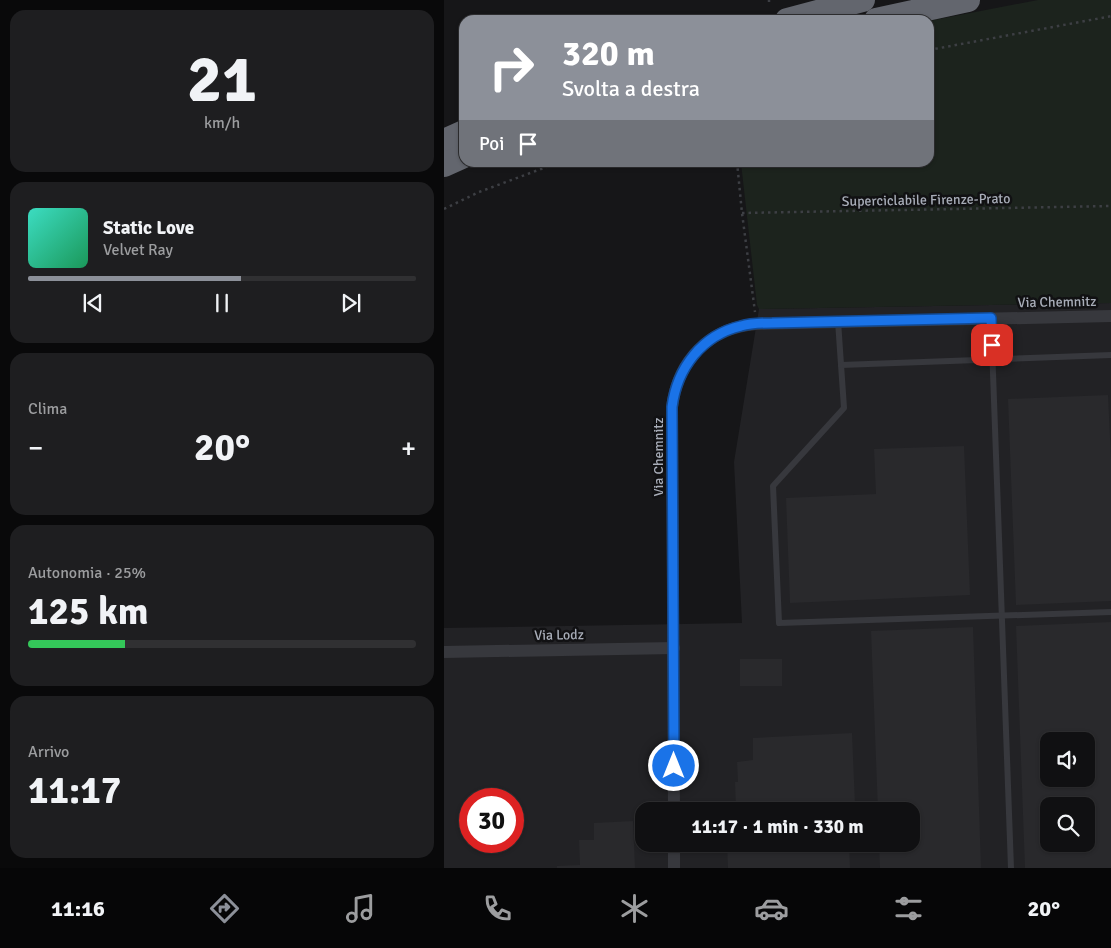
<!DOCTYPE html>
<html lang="it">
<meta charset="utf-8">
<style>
body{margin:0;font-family:Signika,sans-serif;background:#1e1e20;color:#f1f3f6;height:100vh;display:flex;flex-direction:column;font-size:19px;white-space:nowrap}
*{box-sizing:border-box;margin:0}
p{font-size:16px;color:#9c9d9f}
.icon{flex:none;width:28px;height:28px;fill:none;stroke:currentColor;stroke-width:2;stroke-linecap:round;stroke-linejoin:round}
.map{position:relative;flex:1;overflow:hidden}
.panel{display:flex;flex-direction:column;gap:10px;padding:10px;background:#09090a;width:444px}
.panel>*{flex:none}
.hud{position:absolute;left:15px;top:15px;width:475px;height:152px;border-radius:15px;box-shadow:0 1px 4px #0004,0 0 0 1px #303032;background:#8c9099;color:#fff;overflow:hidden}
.tools{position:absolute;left:596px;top:732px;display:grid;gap:10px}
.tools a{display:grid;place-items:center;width:55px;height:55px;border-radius:10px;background:#101012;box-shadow:0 1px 4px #0004,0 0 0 1px #303032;font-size:25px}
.speed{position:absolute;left:15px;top:788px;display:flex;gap:10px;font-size:25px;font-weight:700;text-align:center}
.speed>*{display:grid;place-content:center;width:65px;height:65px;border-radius:50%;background:#101012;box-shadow:0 1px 4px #0004,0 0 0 1px #303032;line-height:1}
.speed .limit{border:8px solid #d22;background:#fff;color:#111}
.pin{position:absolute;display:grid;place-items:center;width:42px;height:42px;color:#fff;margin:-21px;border-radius:10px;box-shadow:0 2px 8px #0006}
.me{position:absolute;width:55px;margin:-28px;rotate:0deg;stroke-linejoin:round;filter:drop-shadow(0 0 4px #0008)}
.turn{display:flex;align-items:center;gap:18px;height:105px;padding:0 20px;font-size:22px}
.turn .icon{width:65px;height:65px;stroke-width:2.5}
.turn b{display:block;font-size:35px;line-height:42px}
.then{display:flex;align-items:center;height:48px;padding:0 20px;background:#0003;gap:10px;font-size:19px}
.big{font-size:38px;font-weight:700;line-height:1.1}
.panel .tile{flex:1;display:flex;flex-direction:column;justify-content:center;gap:8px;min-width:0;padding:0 18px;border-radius:15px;background:#1e1e20}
.panel .dial{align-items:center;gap:0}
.dial b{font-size:65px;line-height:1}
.song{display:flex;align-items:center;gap:15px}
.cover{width:60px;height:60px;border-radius:8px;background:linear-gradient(135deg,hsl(170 70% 55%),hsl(150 70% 35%))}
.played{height:5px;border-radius:2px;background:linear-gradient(90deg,#8c9099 55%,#303032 55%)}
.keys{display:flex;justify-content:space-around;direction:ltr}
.heat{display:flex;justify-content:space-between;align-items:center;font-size:28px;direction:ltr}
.charge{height:8px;border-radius:4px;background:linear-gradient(90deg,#34c759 25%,#303032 0)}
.trip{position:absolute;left:191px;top:802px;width:285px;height:50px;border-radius:15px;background:#101012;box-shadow:0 1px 4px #0004,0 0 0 1px #303032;font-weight:700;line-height:50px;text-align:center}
.menu{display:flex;height:80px;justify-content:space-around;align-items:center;background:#060607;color:#9c9d9f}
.menu .icon{width:35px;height:35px}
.menu .on{color:#8c9099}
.menu b{font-size:22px;color:#f1f3f6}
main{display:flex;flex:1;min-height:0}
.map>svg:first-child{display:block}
.built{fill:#222225;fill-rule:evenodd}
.green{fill:#1c231d}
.building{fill:#29292c;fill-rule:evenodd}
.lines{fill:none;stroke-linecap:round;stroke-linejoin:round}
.path{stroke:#3d3f44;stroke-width:2.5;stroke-dasharray:2.5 4;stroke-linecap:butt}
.lane{stroke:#37383d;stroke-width:6}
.street{stroke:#37383d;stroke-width:12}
.highway{stroke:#63666e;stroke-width:24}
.route-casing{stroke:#114b97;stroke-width:12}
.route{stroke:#1a73e8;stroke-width:9}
.labels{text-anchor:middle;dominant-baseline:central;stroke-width:5;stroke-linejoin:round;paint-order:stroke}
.street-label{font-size:14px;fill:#a8adb8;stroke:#111113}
</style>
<main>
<section class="panel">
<div class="tile dial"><b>21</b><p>km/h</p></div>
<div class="tile">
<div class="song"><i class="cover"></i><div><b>Static Love</b><p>Velvet Ray</p></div></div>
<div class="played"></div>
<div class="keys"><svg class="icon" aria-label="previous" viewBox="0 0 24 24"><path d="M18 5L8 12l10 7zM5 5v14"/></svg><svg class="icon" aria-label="pause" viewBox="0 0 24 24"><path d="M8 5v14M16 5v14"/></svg><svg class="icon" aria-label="next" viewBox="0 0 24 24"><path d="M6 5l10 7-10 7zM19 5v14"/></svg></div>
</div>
<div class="tile"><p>Clima</p>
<div class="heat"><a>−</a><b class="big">20°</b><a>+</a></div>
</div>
<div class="tile"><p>Autonomia · 25%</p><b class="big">125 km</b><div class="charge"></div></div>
<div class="tile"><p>Arrivo</p><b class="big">11:17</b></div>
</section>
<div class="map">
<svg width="668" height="868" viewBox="0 0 668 868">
<rect width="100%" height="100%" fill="#161618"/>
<!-- built -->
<path class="built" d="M667,303V868H0V628L298,623L290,462L315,309ZM605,741H642V779H605ZM26,799H69V841H26ZM605,806H642V844H605ZM200,811H468V844H200Z"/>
<!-- green -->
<polygon class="green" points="594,0 667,0 667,303 315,309 313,305 297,163 485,162 485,21"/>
<!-- building -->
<g class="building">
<polygon points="664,395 668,481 668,601 572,605 564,399"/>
<polygon points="520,446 526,595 346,603 342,498 432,494 430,449"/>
<path d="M668,622V868H581L572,626ZM605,741H642V779H605ZM605,806H642V844H605Z"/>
<polygon points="529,627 537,868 436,868 435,844 468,844 468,811 434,811 427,631"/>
<rect x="296" y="659" width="42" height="27"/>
<polygon points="408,733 411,804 292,810 291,782 294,782 293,762 309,760 309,738"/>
<polygon points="189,821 191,868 113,868 113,866 136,865 135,840 150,840 150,823"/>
<polygon points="283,844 405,844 406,868 284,868"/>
</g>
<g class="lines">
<!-- path -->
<g class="path">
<polyline points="325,0 325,2"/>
<polyline points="485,50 668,16"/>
<polyline points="293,162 298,213 311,312"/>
<polyline points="0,209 35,192 116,162"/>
<polyline points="298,213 668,206"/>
</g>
<!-- lane -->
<g class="lane">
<polyline points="547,318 567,868"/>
<polyline points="394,321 400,408 329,486 335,623 668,612"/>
<polyline points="397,365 668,355"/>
</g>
<!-- street -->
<g class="street">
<polyline points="0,652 230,648"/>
<path d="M230,811L228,407C234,360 265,328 312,324L668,316"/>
<polyline points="230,844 230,868"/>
</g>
<!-- highway -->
<g class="highway">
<polyline points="343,20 419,0"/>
<polyline points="432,20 524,0"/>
<polyline points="0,141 20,132"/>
<polyline points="0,165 20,156"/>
</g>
</g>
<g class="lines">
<!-- route casing -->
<g class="route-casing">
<path id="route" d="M230,766L228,407C233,368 258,335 297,326C307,323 318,323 328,323L547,318L548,345"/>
</g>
<!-- route -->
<use href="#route" class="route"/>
</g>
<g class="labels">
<!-- street labels -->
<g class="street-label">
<text transform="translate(482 200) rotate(-1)">Superciclabile Firenze-Prato</text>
<text transform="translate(613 302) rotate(-1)">Via Chemnitz</text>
<text transform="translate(214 457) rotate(-90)">Via Chemnitz</text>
<text transform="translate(115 635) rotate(-1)">Via Lodz</text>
</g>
</g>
</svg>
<div class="tools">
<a><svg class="icon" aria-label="sound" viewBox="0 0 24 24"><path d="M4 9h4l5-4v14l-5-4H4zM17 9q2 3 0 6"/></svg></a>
<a><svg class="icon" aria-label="search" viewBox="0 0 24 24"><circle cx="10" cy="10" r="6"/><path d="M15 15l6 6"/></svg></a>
</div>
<div class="speed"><div class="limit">30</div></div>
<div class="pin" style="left:548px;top:345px;background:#d93025"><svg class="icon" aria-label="arrive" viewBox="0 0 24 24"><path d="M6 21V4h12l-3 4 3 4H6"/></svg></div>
<svg class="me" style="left:230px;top:766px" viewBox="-20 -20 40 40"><circle r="17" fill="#1a73e8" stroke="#fff" stroke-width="3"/><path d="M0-11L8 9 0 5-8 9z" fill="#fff"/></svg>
<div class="trip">11:17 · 1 min · 330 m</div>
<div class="hud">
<div class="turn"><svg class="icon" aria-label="right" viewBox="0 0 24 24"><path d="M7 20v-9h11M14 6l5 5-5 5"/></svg><div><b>320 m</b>Svolta a destra</div></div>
<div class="then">Poi<svg class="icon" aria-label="arrive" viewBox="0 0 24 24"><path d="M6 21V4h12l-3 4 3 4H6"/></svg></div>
</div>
</div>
</main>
<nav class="menu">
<b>11:16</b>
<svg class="icon on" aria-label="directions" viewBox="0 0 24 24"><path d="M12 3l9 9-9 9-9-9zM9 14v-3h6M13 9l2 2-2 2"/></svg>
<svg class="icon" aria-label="music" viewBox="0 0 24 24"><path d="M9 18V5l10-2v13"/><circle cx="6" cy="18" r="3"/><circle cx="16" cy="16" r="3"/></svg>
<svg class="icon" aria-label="phone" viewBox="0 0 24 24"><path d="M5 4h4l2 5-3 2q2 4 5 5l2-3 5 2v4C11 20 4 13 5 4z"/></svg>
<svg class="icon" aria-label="climate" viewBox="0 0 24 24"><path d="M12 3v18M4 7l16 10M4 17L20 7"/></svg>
<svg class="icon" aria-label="car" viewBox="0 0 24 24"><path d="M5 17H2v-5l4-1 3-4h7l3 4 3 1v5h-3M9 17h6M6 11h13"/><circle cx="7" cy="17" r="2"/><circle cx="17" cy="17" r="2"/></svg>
<svg class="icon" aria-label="filters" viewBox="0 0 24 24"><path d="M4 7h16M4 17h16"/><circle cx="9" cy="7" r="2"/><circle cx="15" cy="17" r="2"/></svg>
<b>20°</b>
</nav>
